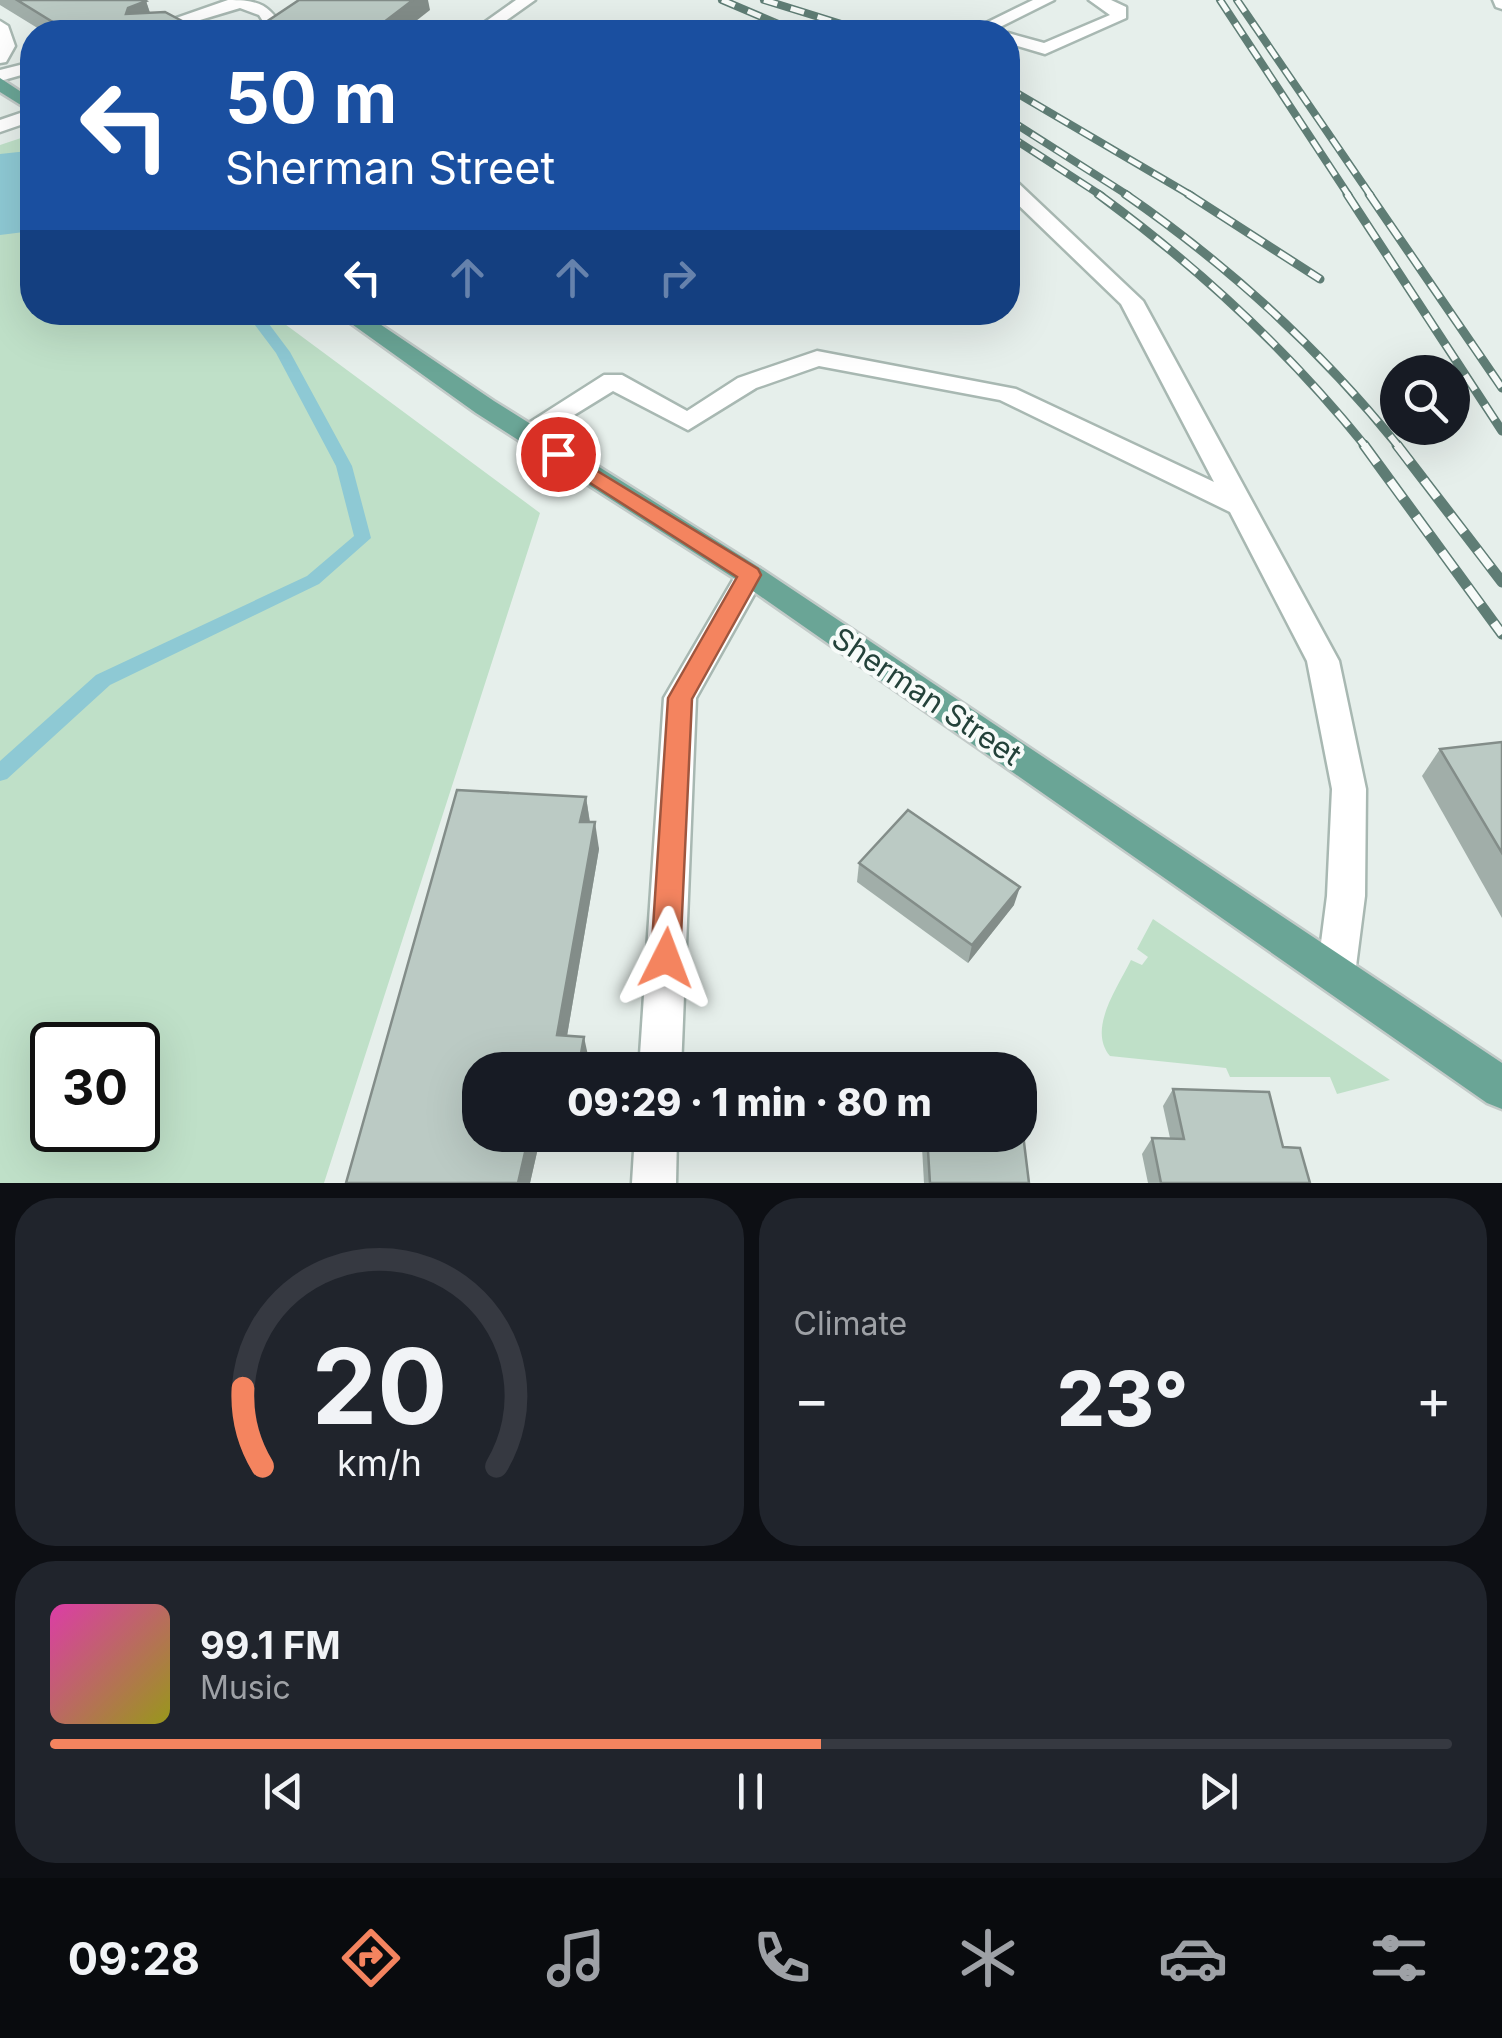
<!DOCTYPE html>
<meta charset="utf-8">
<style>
body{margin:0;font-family:Inter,sans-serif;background:#20242c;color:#f1f3f6;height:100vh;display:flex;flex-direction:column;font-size:38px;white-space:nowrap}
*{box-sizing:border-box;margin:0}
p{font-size:32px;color:#9ea1a6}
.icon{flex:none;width:55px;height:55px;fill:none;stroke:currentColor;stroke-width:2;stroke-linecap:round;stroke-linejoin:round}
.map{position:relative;height:1183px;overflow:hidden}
.details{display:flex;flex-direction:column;gap:15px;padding:15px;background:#0d0f14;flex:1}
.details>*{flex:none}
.banner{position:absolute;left:20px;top:20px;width:1000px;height:305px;border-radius:40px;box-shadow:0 10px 40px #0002;background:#1a4fa0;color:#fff;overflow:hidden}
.fabs{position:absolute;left:1380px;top:355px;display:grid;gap:20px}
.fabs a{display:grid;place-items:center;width:90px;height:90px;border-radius:50%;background:#171b24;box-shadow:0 10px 40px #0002;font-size:50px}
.speed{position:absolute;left:30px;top:1022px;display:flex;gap:20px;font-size:50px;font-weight:700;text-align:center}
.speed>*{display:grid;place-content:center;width:130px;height:130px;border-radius:50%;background:#171b24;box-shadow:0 10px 40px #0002;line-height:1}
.speed .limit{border:5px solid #111;border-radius:15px;background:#fff;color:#111}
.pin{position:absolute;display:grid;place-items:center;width:85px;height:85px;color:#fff;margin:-42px;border:5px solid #fff;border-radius:50%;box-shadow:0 2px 10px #0007}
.me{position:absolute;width:110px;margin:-55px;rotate:3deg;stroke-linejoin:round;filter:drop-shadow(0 0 8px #0008)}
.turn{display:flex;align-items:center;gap:35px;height:210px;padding:0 40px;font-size:45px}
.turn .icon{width:130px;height:130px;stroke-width:2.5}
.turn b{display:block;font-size:70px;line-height:85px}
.lanes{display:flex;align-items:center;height:95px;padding:0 40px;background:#0003;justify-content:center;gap:50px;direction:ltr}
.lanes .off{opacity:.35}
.big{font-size:75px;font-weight:800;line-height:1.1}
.details .tile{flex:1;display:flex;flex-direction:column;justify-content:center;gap:15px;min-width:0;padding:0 35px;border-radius:40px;background:#20242c}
.details .dial{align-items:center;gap:0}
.dial svg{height:260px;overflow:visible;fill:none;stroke:#363941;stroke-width:7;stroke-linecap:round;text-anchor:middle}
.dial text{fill:#f1f3f6;stroke:none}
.song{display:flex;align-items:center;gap:30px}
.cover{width:120px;height:120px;border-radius:15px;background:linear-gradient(135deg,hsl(320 70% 55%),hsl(60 70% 35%))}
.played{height:10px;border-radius:5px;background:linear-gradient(90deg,#f4845f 55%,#363941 55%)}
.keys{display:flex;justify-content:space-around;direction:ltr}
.heat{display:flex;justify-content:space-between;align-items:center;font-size:55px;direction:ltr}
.details .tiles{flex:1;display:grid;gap:15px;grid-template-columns:1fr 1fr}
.tile:last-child{grid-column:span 2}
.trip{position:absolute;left:462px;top:1052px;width:575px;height:100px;border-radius:40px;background:#171b24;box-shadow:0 10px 40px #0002;font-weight:800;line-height:100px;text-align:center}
.tabs{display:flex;height:160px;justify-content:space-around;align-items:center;background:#090b0e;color:#9ea1a6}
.tabs .icon{width:70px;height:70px}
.tabs .current{color:#f4845f}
.tabs b{font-size:45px;color:#f1f3f6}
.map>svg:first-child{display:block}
.green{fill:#bfe0c8;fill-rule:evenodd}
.water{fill:#8ec9d4}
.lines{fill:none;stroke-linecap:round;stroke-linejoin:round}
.stream{fill:#8ec9d4;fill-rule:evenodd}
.minor-casing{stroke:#a8b8b2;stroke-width:5}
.major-casing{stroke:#c2cac8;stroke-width:5}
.minor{fill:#fff;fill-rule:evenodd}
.major{fill:#6aa596;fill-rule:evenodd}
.rail-far2-casing{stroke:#5f7d75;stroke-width:8}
.rail-far1-casing{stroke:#5f7d75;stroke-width:9}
.rail-casing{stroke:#5f7d75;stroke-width:11}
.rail-far2{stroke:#f7fbf9;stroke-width:5;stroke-dasharray:14;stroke-linecap:butt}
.rail-far1{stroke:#f7fbf9;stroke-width:6;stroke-dasharray:18;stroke-linecap:butt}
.rail{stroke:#f7fbf9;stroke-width:8;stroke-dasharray:22;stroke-linecap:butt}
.wall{fill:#a1aea9}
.shaded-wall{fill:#838d89}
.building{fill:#bbcac4;stroke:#838d89;stroke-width:2.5}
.route{fill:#f4845f;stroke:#9f563e;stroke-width:2.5}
.labels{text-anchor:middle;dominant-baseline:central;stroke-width:8;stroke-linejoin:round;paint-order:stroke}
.street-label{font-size:30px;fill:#24423a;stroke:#f7fbf9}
</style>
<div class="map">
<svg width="1502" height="1183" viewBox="0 0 1502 1183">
<rect width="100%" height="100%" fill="#e6efeb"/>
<!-- green -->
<g class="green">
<path d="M30,135L32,312L270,313L540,513L324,1183H0V145ZM52,1045H138V1130H52Z"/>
<path d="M1153,919L1390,1080L1337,1094L1330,1077H1230L1226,1068L1110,1056C1087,1029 1118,987 1131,960L1142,965L1148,957L1137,949Z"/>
</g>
<!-- water -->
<polygon class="water" points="28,151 32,154 32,231 0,235 0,154"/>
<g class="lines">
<!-- stream -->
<polygon class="stream" points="213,312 260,312 290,352 352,466 371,538 319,584 110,685 7,779 0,781 0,761 96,675 307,576 354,536 336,466 276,353 249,317 219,316"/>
<!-- minor casing -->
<g class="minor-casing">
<g id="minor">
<path d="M228,0C261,0 269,5 286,32H270L259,15L240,8L160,32H136Z"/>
<polygon points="516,0 535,0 490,32 471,32"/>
<polygon points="1033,0 1054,0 1000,27 1005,32 986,32 980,26"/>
<polygon points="1089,0 1111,0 1126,7 1126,18 1045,54 1008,43 1008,33 1044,43 1110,15"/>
<polygon points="1493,0 1502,0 1502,9 1496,7"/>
<polygon points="0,21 8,26 15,46 6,62 0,63"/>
<polygon points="32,62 32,72 0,81 0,70"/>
<polygon points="32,109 32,121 0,132 0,120"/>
<polygon points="1008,178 1015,180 1143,301 1339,661 1366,789 1365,896 1355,974 1350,987 1336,992 1322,987 1317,974 1327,896 1332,789 1307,661 1230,512 1000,400 819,366 756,388 688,430 613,391 535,439 526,441 513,433 604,375 622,375 687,411 738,378 817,351 1016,389 1214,482 1121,304 1008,195"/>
<polygon points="750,564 760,568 765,575 696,698 681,1070 639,1070 664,698 740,568"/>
<polygon points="635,1135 677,1135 676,1183 632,1183"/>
</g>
</g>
<!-- major casing -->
<g class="major-casing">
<g id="major">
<polygon points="0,78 32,99 32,112 0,92"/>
<polygon points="335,312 362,312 494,401 760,568 1502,1063 1502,1109 1487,1103 740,582 476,413"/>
</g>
</g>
<!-- minor -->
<use href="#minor" class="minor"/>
<!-- major -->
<use href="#major" class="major"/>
<!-- rail-far2 casing -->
<g class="rail-far2-casing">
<g id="rail-far2">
<polyline points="722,0 797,32"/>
<polyline points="764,0 867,32"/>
<polyline points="1220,0 1349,196"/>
<polyline points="1237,0 1371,196"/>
<polyline points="1008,88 1192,196"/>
<polyline points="1008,119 1129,196"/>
<polyline points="1008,135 1102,196"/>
</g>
</g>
<!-- rail-far1 casing -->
<g class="rail-far1-casing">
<g id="rail-far1">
<path d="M1098,194C1198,267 1288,350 1366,447"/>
<path d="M1125,194C1228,265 1321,350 1399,447"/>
<polyline points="1188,194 1320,279"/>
<polyline points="1347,194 1502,431"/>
<polyline points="1369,194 1502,388"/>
</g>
</g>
<!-- rail casing -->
<g class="rail-casing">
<g id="rail">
<polyline points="1364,445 1502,634"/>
<polyline points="1397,445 1502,582"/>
</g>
</g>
<!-- rail-far2 -->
<use href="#rail-far2" class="rail-far2"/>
<!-- rail-far1 -->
<use href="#rail-far1" class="rail-far1"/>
<!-- rail -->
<use href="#rail" class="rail"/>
</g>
<!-- wall -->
<g class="wall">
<polygon points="0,0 144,0 146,1 150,13 203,32 44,32 0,5"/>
<polygon points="1502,742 1502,918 1422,776 1440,749"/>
<polygon points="586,797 590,822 599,849 567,1036 589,1060 588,1070 480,1070 480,1135 577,1135 576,1141 540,1139 530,1183 346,1183"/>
<polygon points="859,863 1014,905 968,963 857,882"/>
<polygon points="1173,1089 1283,1147 1310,1183 1148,1183 1142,1154 1152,1138 1170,1138 1163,1106"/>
<polygon points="925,1135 1020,1135 1029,1183 924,1183 922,1147"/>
</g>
<!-- shaded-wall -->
<g class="shaded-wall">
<polygon points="409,0 428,0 430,10 402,32 371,32"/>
<polygon points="146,1 153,22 126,14 128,8"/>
<polygon points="586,797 590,824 580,822"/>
<polygon points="595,822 599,849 563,1059 557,1035"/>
<polygon points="1020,887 1014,905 968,963 972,945"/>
<polygon points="584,1037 589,1060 588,1070 578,1070"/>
<polygon points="529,1135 539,1135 540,1139 530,1183 518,1183"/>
</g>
<!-- building -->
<g class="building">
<polygon points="17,0 144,0 146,1 128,8 126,14 165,12 203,32 69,32"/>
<polygon points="299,0 413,0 371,32 251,32"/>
<polygon points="1502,742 1502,853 1440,749"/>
<polygon points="457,790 586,797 580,822 595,822 557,1035 584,1037 578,1070 480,1070 480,1135 529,1135 518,1183 346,1183"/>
<polygon points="908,810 1020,887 972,945 859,863"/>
<polygon points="1173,1089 1269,1092 1283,1147 1300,1148 1310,1183 1161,1183 1152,1138 1184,1139"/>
<polygon points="1020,1134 1023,1134 1029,1183 930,1183 927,1135"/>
</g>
<!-- route -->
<polygon class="route" points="558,447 758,569 761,575 692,699 680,958 676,968 666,972 655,968 651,958 668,698 737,577 551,458 548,454"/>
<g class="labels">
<!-- street labels -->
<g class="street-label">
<text transform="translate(927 696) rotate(34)">Sherman Street</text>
</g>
</g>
</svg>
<div class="fabs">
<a><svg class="icon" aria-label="search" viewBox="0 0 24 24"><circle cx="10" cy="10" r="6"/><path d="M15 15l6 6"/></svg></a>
</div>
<div class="speed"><div class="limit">30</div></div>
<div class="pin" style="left:558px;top:454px;background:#d93025"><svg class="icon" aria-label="arrive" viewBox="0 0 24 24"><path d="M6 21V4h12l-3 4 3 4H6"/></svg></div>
<svg class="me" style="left:666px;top:958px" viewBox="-20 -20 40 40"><path d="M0-17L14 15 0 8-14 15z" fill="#f4845f" stroke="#fff" stroke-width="4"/></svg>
<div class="trip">09:29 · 1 min · 80 m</div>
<div class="banner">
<div class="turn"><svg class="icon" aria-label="left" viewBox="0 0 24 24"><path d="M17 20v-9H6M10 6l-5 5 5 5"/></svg><div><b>50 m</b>Sherman Street</div></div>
<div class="lanes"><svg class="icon" aria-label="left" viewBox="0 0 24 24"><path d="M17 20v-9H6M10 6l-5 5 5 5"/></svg><svg class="icon off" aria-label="ahead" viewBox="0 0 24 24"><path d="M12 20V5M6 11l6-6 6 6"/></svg><svg class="icon off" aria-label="ahead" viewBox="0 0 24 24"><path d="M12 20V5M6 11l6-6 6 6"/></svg><svg class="icon off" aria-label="right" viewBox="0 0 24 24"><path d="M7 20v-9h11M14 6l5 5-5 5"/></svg></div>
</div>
</div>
<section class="details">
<div class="tiles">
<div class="tile dial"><svg viewBox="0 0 100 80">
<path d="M14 69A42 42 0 1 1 86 69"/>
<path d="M14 69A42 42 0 0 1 8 45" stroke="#f4845f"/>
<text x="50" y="56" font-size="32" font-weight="700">20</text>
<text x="50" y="72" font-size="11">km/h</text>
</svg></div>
<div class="tile"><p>Climate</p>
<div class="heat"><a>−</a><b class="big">23°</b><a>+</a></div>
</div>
<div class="tile">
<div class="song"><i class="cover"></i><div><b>99.1 FM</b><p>Music</p></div></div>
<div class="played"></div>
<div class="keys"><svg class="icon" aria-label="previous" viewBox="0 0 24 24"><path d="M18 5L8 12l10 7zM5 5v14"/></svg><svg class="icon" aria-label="pause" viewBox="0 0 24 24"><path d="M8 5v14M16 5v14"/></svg><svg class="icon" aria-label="next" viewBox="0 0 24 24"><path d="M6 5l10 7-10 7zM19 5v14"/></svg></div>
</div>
</div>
</section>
<nav class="tabs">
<b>09:28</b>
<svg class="icon current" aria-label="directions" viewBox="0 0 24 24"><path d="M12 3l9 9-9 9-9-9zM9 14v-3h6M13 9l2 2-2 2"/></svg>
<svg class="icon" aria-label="music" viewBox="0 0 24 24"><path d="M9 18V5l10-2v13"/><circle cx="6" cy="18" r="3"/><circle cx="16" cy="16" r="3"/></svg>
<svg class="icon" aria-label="phone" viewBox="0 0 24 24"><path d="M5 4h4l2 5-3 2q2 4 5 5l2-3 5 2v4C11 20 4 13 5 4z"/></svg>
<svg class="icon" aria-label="climate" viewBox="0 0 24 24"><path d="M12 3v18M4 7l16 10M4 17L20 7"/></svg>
<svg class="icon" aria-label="car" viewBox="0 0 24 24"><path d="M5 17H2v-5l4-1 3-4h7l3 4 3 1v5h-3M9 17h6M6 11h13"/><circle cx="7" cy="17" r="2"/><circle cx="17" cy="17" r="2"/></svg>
<svg class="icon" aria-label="filters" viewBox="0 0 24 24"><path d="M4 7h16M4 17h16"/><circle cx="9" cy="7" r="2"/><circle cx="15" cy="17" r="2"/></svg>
</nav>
